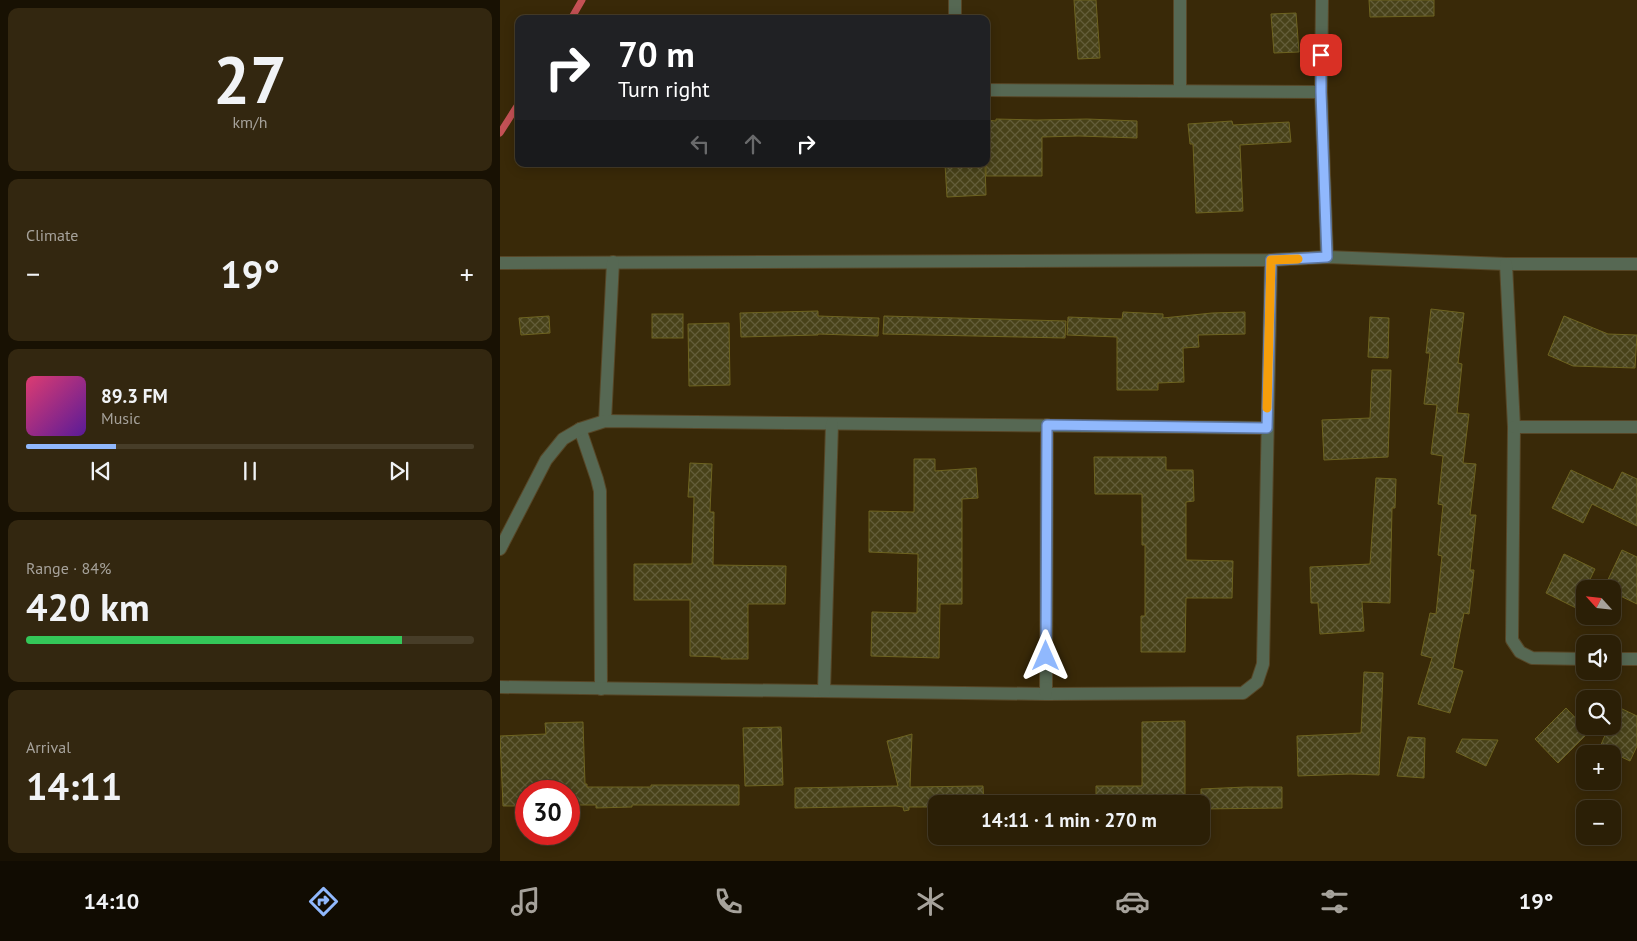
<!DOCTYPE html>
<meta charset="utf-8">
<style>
body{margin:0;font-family:"PT Sans",sans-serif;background:#332710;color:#f1f3f6;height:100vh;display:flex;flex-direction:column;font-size:19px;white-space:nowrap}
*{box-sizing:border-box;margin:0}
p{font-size:16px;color:#a6a29b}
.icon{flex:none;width:28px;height:28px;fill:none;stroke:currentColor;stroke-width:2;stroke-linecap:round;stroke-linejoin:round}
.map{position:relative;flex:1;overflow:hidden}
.details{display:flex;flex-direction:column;gap:8px;padding:8px;background:#181103;width:500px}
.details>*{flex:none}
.top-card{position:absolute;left:15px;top:15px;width:475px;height:152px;border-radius:10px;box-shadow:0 2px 12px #0003,0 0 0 1px #473d28;background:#202124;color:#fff;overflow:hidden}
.needle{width:32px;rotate:297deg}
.tools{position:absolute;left:1076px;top:580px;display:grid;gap:10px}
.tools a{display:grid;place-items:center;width:45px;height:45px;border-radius:10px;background:#2b1f06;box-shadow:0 2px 12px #0003,0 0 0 1px #473d28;font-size:25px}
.speed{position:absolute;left:15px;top:780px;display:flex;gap:10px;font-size:25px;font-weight:700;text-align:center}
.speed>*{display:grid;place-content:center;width:65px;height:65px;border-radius:50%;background:#2b1f06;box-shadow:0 2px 12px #0003,0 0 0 1px #473d28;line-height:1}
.speed .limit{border:8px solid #d22;background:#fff;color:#111}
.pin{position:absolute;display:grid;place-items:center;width:42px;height:42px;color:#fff;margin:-21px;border-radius:10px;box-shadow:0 2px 8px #0006}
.me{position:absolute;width:55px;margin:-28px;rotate:0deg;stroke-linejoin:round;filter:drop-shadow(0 0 4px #0008)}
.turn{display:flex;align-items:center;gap:18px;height:105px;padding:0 20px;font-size:22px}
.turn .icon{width:65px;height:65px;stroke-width:2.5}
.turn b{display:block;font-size:35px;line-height:42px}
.lanes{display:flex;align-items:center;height:48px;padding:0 20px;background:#0003;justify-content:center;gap:25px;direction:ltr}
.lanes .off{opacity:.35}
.big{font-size:38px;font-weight:700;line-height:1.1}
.details .tile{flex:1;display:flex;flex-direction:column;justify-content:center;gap:8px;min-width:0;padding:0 18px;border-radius:10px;background:#332710}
.details .dial{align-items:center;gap:0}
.dial b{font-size:65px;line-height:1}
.song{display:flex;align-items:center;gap:15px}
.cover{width:60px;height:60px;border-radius:8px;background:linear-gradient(135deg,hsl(340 70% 55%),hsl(270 70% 35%))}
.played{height:5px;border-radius:2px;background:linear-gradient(90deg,#90b8fd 20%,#473d28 20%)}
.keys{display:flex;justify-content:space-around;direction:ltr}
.heat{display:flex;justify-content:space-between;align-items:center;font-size:28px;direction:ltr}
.charge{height:8px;border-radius:4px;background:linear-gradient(90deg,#34c759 84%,#473d28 0)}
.trip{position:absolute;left:428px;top:795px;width:282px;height:50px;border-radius:10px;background:#2b1f06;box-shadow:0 2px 12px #0003,0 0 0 1px #473d28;font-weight:700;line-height:50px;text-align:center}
.tabs{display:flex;height:80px;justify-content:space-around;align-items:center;background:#110c02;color:#a6a29b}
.tabs .icon{width:35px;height:35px}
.tabs .active{color:#90b8fd}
.tabs b{font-size:22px;color:#f1f3f6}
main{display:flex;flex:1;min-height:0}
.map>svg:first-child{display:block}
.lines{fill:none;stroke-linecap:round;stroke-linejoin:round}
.stream{stroke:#c45155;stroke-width:7}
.building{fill:url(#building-cross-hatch);stroke:#6d6320}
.street-casing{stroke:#574626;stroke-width:14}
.street{stroke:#566853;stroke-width:12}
.route-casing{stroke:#5e78a4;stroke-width:12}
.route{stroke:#90b8fd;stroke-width:9}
.slow{stroke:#f59e0b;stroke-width:9}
</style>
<main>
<section class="details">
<div class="tile dial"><b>27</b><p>km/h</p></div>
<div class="tile"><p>Climate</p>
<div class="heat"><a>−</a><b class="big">19°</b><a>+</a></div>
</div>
<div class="tile">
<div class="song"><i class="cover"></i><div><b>89.3 FM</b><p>Music</p></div></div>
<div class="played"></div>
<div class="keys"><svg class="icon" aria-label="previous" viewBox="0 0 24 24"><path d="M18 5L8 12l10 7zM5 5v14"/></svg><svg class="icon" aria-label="pause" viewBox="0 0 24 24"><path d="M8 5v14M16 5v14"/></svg><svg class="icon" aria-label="next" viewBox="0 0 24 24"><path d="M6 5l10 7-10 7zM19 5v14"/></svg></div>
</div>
<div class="tile"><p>Range · 84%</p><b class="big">420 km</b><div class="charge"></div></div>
<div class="tile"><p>Arrival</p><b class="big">14:11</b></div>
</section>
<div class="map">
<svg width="1137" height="861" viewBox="0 0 1137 861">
<defs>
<pattern id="building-cross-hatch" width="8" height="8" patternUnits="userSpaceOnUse" patternTransform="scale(1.25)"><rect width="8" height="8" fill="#484219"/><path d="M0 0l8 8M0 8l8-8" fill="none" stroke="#635d39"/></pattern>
</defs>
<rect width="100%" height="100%" fill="#392908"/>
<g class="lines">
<!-- stream -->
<g class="stream">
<polyline points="71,19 82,0"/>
<polyline points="0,133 19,103"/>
</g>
</g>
<!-- building -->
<g class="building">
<polygon points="574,0 596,0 600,58 578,59"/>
<polygon points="869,0 934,0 934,16 870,17"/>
<polygon points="796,13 799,52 774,53 771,14"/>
<polygon points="496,119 537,120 587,119 637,121 637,138 579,136 542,137 542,176 486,176 486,120 496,121"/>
<polygon points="732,121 733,125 789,122 791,142 740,145 743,211 696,213 693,144 690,144 688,124"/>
<polygon points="445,164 485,164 486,195 447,197"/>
<polygon points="931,309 964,313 958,363 962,364 957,413 969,414 963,463 976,464 970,515 976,515 970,570 974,570 969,614 964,613 953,668 963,671 950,713 918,704 932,658 921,655 930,613 936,614 942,556 938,555 943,505 938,504 943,456 931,454 937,405 924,404 930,353 926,353"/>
<polygon points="318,311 318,316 379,318 378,336 318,334 318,335 241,337 240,313"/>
<polygon points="623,312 663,314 663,318 712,313 745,312 745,334 698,335 699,347 683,348 684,382 658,383 658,390 617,390 617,337 567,335 568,317 622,319"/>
<rect x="152" y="314" width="31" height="24"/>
<polygon points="49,316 50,333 21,335 19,318"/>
<polygon points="384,316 566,321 565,338 383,334"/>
<polygon points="1064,316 1108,334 1137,335 1135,368 1073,366 1048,355"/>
<polygon points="870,317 889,318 888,358 868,357"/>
<polygon points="229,323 230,385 189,386 188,324"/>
<polygon points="872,370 891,370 888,457 824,460 822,420 870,418"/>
<polygon points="594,457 666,457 666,470 693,470 694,501 686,502 686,560 733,561 732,598 686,598 685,652 641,652 641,616 645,616 645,545 642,545 642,494 595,494"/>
<polygon points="414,459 435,459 435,471 476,468 478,498 462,499 462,604 440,604 439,658 371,656 372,612 417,613 418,554 369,552 369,511 414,512"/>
<polygon points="190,463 212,464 210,512 214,512 213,565 286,566 285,604 248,604 248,659 221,659 221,657 190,656 190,600 134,600 134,564 192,564 194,497 188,497"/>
<polygon points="1071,470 1113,490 1122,472 1137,479 1137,526 1092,504 1083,523 1052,508"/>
<polygon points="876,478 896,479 895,508 892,508 890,603 862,602 864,631 820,634 818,603 811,603 810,567 870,564"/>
<polygon points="1122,550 1137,557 1137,604 1112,592 1112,589 1104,588"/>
<polygon points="1064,554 1095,569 1076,608 1046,593"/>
<polygon points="864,672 883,673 879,775 850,774 798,776 797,736 861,733"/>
<polygon points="1118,707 1137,716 1137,746 1130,761 1100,747 1109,726 1112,726 1112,720"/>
<polygon points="1066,708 1089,732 1058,763 1035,739"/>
<polygon points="685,721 685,804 596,804 596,786 642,786 642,722"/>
<polygon points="83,722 85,784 87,784 87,787 151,787 151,785 239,785 239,805 132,805 132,807 96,808 96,805 69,805 69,791 26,791 26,806 3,806 0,736 46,734 45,723"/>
<polygon points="281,727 283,785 245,786 243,728"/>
<polygon points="412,734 410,787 483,786 484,804 432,804 432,807 409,807 409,810 404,811 403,807 396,806 295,808 295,788 398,786 387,741"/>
<polygon points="908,737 925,738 924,778 897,776"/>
<polygon points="962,739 998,740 986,766 956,752"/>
<polygon points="746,787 782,787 782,808 701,809 701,789"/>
</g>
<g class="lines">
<!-- street casing -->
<g class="street-casing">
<g id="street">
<polyline points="680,0 680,90"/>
<polyline points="822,0 821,92 827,257"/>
<polyline points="455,19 455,0"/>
<polyline points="486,90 821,92"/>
<polyline points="0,263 771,260 827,257 1006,264 1137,264"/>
<polyline points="1006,264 1014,427 1012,640 1020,652 1032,658 1085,659"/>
<polyline points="105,421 113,262"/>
<polyline points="1014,427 1137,427"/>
<polyline points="80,429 97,479 100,491 101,689"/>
<polyline points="0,549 46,460 63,439 80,429 105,421 767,428"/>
<polyline points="1112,659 1137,659"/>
<polyline points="0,687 546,694 743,693 757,682 763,664 771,260"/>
<polyline points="324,691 332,424"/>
<polyline points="546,694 547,425"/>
</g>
</g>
<!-- street -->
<use href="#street" class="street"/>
</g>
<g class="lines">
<!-- route casing -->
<g class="route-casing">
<polyline id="route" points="546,656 547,425 767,428 771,260 827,257 821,92 821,55"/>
</g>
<!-- route -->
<use href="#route" class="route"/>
<!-- slow -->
<polyline class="slow" points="767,408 771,260 798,259"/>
</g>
</svg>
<div class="tools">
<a><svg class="needle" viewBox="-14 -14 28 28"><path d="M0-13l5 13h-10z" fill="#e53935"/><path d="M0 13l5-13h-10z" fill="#a6a29b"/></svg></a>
<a><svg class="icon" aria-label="sound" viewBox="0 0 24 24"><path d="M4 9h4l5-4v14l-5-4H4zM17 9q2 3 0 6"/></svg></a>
<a><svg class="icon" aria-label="search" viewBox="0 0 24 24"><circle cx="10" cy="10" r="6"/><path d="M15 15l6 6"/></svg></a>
<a>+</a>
<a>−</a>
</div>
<div class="speed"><div class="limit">30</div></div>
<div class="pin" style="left:821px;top:55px;background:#d93025"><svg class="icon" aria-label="arrive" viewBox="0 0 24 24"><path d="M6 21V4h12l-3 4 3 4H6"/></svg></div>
<svg class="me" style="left:546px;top:656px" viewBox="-20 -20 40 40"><path d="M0-17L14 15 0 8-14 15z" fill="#90b8fd" stroke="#fff" stroke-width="4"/></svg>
<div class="trip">14:11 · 1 min · 270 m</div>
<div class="top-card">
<div class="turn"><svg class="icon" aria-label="right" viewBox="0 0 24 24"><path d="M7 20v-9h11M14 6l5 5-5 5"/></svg><div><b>70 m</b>Turn right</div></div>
<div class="lanes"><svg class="icon off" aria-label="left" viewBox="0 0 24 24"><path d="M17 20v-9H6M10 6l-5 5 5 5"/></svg><svg class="icon off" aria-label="ahead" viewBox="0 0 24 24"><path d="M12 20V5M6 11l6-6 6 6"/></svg><svg class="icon" aria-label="right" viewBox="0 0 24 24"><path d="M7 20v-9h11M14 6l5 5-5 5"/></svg></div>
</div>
</div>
</main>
<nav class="tabs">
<b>14:10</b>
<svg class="icon active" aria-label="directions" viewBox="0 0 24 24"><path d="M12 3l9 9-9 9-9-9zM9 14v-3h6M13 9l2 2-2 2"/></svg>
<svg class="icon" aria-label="music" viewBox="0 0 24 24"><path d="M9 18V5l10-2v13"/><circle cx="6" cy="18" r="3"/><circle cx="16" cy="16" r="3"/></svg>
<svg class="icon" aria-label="phone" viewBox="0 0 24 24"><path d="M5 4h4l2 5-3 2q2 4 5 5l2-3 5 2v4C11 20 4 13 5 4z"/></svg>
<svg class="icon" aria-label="climate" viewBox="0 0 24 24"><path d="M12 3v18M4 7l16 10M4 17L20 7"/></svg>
<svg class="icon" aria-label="car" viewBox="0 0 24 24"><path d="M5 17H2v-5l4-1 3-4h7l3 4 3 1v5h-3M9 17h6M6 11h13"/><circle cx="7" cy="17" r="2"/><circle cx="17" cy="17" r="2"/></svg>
<svg class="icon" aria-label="filters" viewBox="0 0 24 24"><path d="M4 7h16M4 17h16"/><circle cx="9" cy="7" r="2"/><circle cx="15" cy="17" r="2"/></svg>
<b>19°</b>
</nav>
